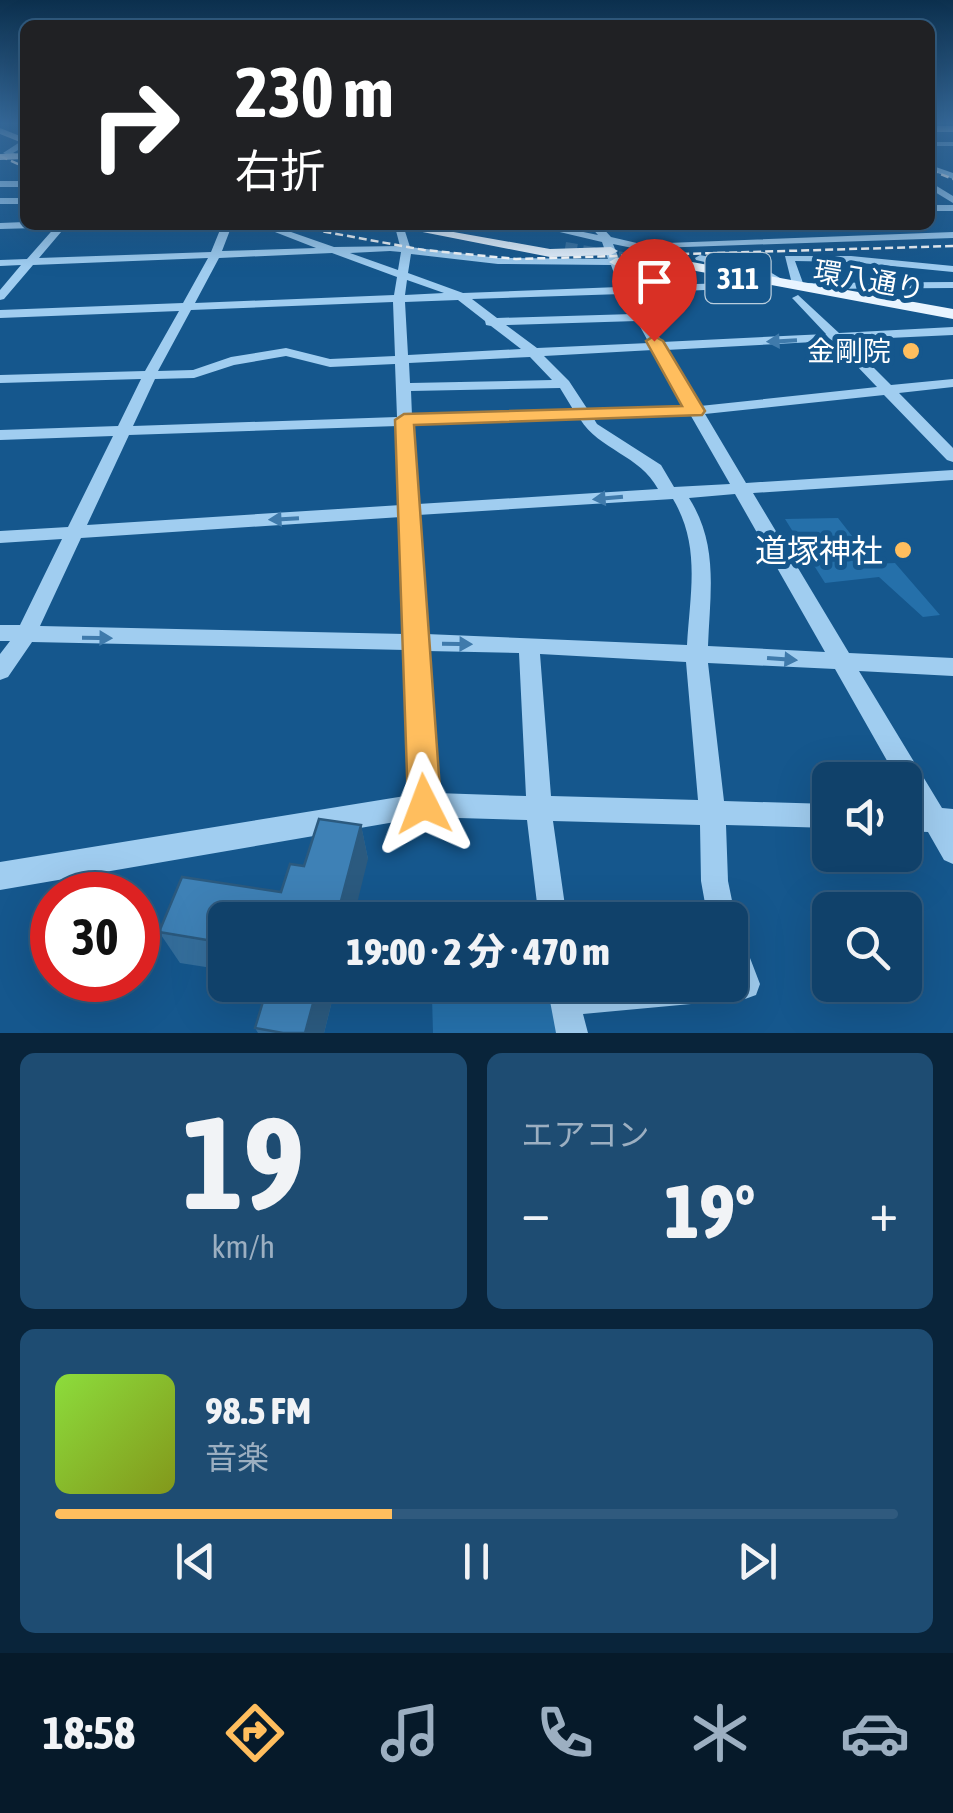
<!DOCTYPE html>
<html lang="ja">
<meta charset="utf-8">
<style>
body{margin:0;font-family:"Asap Condensed","Noto Sans JP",sans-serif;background:#1e4c72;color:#f1f3f6;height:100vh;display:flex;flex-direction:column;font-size:38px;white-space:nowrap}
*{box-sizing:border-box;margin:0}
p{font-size:32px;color:#9cafc1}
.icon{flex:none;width:55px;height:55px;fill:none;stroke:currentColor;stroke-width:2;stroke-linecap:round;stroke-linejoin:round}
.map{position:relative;height:1033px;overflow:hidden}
.panel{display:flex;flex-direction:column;gap:20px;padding:20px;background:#09243a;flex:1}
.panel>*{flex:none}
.hud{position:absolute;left:20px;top:20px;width:915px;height:210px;border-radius:15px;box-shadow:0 10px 40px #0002,0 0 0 2px #305a7e;background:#202124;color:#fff;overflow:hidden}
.fabs{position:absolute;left:812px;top:762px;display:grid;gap:20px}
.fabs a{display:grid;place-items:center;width:110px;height:110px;border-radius:15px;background:#10416a;box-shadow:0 10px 40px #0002,0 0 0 2px #305a7e;font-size:50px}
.speed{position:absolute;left:30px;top:872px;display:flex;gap:20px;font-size:50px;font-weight:700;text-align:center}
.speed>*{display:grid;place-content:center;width:130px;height:130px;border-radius:50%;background:#10416a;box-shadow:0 10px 40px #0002,0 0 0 2px #305a7e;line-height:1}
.speed .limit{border:15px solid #d22;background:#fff;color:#111}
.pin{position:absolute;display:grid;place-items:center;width:85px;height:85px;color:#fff;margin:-102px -42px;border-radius:50% 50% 50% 0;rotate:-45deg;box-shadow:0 0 10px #0007}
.pin .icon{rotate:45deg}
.me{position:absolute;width:110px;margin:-55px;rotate:357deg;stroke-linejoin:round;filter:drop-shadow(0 0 8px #0008)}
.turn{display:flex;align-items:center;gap:35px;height:210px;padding:0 50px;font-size:45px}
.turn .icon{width:130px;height:130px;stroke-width:2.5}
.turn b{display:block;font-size:70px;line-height:85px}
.big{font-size:75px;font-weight:800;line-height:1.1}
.panel .widget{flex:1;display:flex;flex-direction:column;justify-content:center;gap:15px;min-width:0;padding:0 35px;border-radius:15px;background:#1e4c72}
.panel .dial{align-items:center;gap:0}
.dial b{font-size:130px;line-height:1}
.song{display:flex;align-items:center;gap:30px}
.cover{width:120px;height:120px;border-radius:15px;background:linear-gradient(135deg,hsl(90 70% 55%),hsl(70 70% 35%))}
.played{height:10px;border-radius:5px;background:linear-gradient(90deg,#ffbe5e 40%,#305a7e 40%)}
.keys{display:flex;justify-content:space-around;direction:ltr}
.heat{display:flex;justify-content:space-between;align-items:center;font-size:55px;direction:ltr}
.panel .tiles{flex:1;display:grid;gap:20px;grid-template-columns:1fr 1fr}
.widget:last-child{grid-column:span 2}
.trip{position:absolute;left:208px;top:902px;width:540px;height:100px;border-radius:15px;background:#10416a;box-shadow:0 10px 40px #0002,0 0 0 2px #305a7e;font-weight:800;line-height:100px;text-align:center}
.menu{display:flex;height:160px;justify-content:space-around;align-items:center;background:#061a2a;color:#9cafc1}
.menu .icon{width:70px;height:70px}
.menu .active{color:#ffbe5e}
.menu b{font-size:45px;color:#f1f3f6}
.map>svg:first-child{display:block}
.green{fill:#2570aa}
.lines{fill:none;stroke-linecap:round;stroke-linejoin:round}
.major-tunnel{stroke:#38709e;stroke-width:12;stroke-dasharray:12 6;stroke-linecap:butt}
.minor{fill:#a0cdf0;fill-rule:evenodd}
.major{fill:#e8f4ff;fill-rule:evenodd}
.rail{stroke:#fff;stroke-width:2.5;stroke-dasharray:8 4;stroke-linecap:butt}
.wall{fill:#356f9d}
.shaded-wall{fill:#2b5a7f}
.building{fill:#3e81b6;stroke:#2b5a7f;stroke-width:2.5}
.oneway{fill:#3f7aab}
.route{fill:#ffbe5e;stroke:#a67c3d;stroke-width:2.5}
.poi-dot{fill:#ffbe5e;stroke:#15578d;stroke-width:4}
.labels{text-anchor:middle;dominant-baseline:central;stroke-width:10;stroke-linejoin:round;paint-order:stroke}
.far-street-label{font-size:28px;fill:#fff;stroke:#15578d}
.far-poi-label{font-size:28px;fill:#fff;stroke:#15578d;text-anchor:end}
.shield{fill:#15578d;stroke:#b9cddd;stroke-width:2.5}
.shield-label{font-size:30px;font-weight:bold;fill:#fff}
.poi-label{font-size:32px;fill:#fff;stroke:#15578d;text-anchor:end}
</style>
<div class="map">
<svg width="953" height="1033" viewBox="0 0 953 1033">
<rect width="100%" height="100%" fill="#15578d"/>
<!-- green -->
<g class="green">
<polygon points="838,518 874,564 895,563 940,615 923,617 879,577 825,583 785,519"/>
<polygon points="432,997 564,1000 572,1033 433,1033"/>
</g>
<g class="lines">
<!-- major-tunnel -->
<polyline class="major-tunnel" points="565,248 664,265"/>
<!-- minor -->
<g class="minor">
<polygon points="20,142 25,142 25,146 13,153 25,157 25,162 3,153"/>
<rect x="930" y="142" width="23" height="4"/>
<polygon points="930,165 953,173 953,179 930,170"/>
<rect x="0" y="181" width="25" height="6"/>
<polygon points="930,182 953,196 953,203 930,189"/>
<rect x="0" y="198" width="25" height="6"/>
<rect x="930" y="205" width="23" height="6"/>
<polygon points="25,222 25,225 41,225 36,228 0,229 0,223"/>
<path d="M57,225H67L39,258L211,252L222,225H232L222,251L316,248L257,225H271L334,247L400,246L395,227L403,225L410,247L498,258L608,259L602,242L530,225H549L598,235L589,225H600L611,237L641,244L953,232V238L656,248L652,252L613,244L630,286L729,283L735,286L729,289L633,293L662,342L826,334L794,300L792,298L798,295L839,333L953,327V335L846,340L891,385L953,379V387L899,393L953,448V462L947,460L884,395L705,414L746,483L953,470V480L753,493L849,653L953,658V676L859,671L942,808L953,809V864L944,860L928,832L905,831V807H913L905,792V780H898L835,669L708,663L724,801L830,804V828L726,825L728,881L736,920L733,929L740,932L760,984L756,995L745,999L583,1014L588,1033H556L547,985H730V920H708L701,881L700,825L553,821L567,920H539L527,820L424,817L0,890V862L411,795L406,650L32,642L8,677L0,680V654L10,641H0V625H20L62,539L0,543V531L68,527L113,436L0,440V430L118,426L141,379L0,383V375L145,371L179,311L0,318V310L183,303L208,258L33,265L4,299L0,300V290L21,265L0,266V260L27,259ZM390,251L401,252L398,270L350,253ZM332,253L397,277L394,295L195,303L219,258ZM411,254L498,264L611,265L619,287L463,293L408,273ZM407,280L444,293L405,295ZM622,294L633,314L497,318L472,299ZM458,300L485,321L486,325L491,326L521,349L408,355L405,302ZM393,302L395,356L330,359L286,348L231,357L193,370L158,371L191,310ZM637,321L649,343L537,348L506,325ZM833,341L877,387L700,406L666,350ZM653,350L686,407L588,410L569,381L544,356ZM286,356L330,367L395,364L397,417L133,426L155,379L194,378L234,365ZM530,357L552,380L410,383L409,363ZM560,388L574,411L412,416L411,391ZM691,416L730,484L674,487L661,465L597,424L594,419ZM580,419C599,450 640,455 658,489L418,504L413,425ZM398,426L401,505L87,525L129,435ZM735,494L825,652L708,646C710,593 719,545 689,498ZM673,499C701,546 690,593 687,645L426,634L418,515ZM401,517L405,634L40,626L81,538ZM427,651L519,653L526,796L436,793ZM540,654L686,662L698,800L551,796Z"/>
<polygon points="700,255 765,269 785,281 779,284 758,274 696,260 695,258"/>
<polygon points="785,256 851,256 953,266 953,272 851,262 795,261 803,283 953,282 953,288 806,289 792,284"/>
</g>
<!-- major -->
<g class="major">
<rect x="930" y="126" width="23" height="6"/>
<polygon points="0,128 25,138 25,144 0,134"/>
<polygon points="25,153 25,159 0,160 0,154"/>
<polygon points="387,225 414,225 550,249 611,247 618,251 611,255 550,257"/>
<polygon points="664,257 953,309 953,319 664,265 616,266 609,262 616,258"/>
</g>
<!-- rail -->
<g class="rail">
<polyline points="0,156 25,167"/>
<polyline points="930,170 953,179"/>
<polyline points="288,225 424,250 516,259 953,246"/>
</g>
</g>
<!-- wall -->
<g class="wall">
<polygon points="361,825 368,859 225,920 225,970 180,963 159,932 281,892 304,866"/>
<polygon points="268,985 336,985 324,1033 258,1033 255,1028"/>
</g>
<!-- shaded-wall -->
<g class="shaded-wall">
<polygon points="361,825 368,859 353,920 336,920"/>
<polygon points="318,985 336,985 324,1033 305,1033"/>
</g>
<!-- building -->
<g class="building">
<polygon points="319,819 361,825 336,920 225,920 225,943 159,932 182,877 281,892 290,864 304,866"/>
<polygon points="268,985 318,985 305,1033 283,1033 255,1028"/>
</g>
<!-- one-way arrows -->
<defs><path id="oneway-solid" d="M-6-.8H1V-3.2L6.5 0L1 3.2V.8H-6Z" transform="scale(2.5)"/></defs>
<g class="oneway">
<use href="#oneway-solid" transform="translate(782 341) rotate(177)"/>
<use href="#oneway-solid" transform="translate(608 498) rotate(175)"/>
<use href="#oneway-solid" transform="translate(284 519) rotate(177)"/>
<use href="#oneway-solid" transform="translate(97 638) rotate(1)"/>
<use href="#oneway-solid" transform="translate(457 644) rotate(1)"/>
<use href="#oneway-solid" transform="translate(782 659) rotate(4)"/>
</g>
<!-- sky -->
<linearGradient id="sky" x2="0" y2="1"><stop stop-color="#0c304e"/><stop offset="0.46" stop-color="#35699a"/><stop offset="1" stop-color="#35699a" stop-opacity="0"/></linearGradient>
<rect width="953" height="268" fill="url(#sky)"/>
<!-- route -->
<polygon class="route" points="654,336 663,341 705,411 702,415 414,425 441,804 436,815 424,820 413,815 408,804 395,420 404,414 682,406 646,341"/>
<!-- markers -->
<g class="poi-dot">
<circle cx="911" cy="351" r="10"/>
<circle cx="903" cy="550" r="10"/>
</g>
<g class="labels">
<!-- far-street labels -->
<g class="far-street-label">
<text transform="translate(869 280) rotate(10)">環八通り</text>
</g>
<!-- far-poi labels -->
<g class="far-poi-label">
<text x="891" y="351">金剛院</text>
</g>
<!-- shield labels -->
<rect class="shield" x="705.5" y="253" width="65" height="50" rx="8"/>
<g class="shield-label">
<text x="738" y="278">311</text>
</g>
<!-- poi labels -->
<g class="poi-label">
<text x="883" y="550">道塚神社</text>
</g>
</g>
</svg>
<div class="fabs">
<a><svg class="icon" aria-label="sound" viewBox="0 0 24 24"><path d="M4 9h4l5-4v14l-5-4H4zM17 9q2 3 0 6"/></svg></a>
<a><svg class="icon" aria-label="search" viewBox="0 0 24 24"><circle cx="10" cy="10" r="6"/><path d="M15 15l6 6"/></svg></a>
</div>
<div class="speed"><div class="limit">30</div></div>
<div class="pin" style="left:654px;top:341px;background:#d93025"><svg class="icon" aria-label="arrive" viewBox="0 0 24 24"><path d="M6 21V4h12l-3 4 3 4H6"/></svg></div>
<svg class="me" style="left:424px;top:804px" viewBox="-20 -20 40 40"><path d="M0-17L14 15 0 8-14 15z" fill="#ffbe5e" stroke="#fff" stroke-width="4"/></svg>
<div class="trip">19:00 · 2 分 · 470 m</div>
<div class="hud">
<div class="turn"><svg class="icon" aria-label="right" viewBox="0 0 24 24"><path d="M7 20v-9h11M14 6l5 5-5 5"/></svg><div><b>230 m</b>右折</div></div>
</div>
</div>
<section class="panel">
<div class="tiles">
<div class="widget dial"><b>19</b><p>km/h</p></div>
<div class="widget"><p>エアコン</p>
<div class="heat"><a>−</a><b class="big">19°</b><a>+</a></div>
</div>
<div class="widget">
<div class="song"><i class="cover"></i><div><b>98.5 FM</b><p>音楽</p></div></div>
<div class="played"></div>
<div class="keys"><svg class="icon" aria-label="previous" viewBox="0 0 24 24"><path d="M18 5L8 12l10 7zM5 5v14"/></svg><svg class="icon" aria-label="pause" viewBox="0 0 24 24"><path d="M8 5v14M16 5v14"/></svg><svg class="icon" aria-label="next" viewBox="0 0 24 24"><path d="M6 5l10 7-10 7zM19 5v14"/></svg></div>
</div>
</div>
</section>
<nav class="menu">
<b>18:58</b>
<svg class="icon active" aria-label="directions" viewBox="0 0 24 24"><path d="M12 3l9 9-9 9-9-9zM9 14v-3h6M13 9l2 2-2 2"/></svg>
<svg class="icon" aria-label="music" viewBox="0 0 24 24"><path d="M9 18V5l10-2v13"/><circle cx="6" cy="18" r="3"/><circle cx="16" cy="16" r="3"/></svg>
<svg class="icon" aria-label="phone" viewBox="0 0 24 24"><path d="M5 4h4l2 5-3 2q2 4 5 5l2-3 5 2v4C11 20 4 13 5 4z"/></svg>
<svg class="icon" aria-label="climate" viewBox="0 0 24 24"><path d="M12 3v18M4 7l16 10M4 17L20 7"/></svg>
<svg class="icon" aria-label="car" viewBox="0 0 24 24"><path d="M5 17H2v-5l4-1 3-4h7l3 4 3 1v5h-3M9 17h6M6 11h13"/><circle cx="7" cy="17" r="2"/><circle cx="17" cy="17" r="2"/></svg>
</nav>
